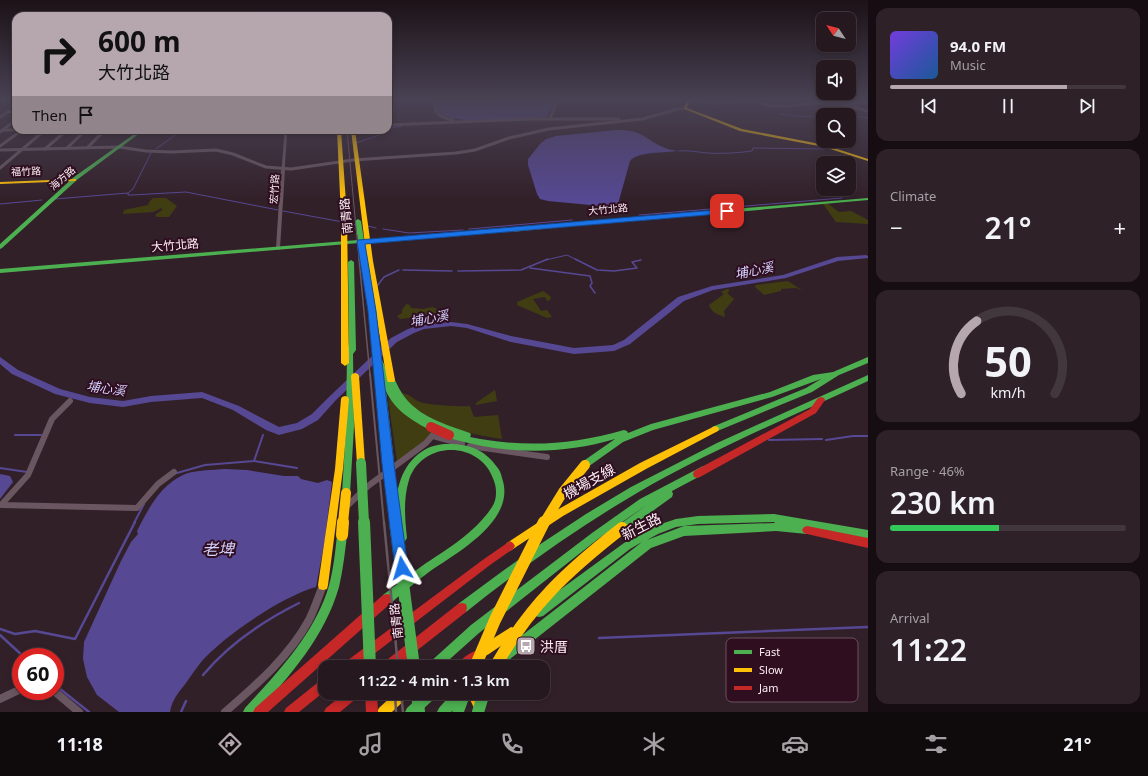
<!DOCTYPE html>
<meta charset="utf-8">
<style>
body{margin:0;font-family:"Noto Sans","Noto Sans TC",sans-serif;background:#2e2128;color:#f1f3f6;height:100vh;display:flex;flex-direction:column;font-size:15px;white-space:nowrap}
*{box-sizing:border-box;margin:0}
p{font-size:13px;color:#a4a0a4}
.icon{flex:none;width:22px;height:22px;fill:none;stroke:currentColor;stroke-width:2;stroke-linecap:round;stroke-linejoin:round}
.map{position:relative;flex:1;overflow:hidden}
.sheet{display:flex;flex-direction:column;gap:8px;padding:8px;background:#150d11;width:280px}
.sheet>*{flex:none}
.top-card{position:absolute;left:12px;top:12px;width:380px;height:122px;border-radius:12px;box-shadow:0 2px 6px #0003,0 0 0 1px #42373d;background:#b6a6ad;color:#111;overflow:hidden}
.needle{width:26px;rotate:306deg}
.tools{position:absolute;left:816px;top:12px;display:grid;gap:8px}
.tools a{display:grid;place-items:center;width:40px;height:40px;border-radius:8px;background:#26181f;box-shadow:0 2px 6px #0003,0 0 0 1px #42373d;font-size:20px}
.speed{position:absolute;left:12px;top:648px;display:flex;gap:8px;font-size:20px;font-weight:700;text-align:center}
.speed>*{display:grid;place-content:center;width:52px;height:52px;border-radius:50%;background:#26181f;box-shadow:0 2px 6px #0003,0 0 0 1px #42373d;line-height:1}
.speed .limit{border:6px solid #d22;background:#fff;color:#111}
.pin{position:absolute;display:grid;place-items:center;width:34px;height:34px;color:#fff;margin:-17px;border-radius:8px;box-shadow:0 2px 6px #0006}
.me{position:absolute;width:44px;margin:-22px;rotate:353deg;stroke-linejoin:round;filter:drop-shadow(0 0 3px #0008)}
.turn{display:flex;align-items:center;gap:14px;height:84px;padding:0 20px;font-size:18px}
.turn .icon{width:52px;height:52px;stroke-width:2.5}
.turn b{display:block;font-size:28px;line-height:34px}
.then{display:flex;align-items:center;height:38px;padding:0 20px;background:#0003;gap:8px;font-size:15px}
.big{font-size:30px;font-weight:600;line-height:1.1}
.sheet .tile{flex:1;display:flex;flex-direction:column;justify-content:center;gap:6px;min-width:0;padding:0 14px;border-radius:12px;background:#2e2128}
.sheet .dial{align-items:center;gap:0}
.dial svg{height:104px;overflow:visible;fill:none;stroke:#42373d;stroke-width:7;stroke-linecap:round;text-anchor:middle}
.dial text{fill:#f1f3f6;stroke:none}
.song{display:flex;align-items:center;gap:12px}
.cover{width:48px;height:48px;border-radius:6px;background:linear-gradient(135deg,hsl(260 70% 55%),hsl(210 70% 35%))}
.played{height:4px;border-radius:2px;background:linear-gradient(90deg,#b6a6ad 75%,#42373d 75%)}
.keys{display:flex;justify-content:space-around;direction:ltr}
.heat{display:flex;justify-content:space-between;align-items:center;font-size:22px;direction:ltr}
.charge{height:6px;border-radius:3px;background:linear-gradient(90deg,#34c759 46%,#42373d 0)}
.trip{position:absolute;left:318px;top:660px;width:232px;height:40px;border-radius:12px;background:#26181f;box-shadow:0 2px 6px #0003,0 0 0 1px #42373d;font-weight:600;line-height:40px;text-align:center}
.tab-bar{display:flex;height:64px;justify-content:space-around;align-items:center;background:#0f0a0c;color:#a4a0a4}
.tab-bar .icon{width:28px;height:28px}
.tab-bar .selected{color:#b6a6ad}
.tab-bar b{font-size:18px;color:#f1f3f6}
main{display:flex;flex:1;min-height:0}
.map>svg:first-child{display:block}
.green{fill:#403d13}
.water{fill:#564893}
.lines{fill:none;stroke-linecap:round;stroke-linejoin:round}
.stream-far3{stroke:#564893;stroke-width:1}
.stream-far2{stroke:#564893;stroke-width:1.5}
.stream-far1{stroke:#564893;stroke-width:2}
.stream{stroke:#564893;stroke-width:2.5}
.river{fill:#564893;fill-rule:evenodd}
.street-far3{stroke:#695660;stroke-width:3}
.street-far2{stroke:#695660;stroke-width:4}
.street-far1{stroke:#695660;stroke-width:6}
.street{stroke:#695660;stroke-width:8}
.fast{fill:#4caf50;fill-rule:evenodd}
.slow{fill:#ffc107;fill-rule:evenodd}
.jam{fill:#c62828;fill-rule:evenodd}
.rail-far3{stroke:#67575f;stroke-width:1}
.rail-far2{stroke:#67575f;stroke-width:1.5}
.rail-far1{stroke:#67575f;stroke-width:2}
.rail{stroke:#67575f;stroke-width:2.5}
.fast-bridge-far2{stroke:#4caf50;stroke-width:8}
.fast-bridge-far1{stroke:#4caf50;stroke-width:10}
.fast-bridge{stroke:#4caf50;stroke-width:12}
.slow-bridge-far1{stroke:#ffc107;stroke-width:10}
.slow-bridge{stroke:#ffc107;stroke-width:12}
.jam-bridge{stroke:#c62828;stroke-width:10}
.route{fill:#1a73e8;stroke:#114b97}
.labels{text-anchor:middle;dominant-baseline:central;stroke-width:4;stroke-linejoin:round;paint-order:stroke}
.far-street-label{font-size:10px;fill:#fdeef4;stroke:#2f0e20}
.street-label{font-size:12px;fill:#fdeef4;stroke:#2f0e20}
.water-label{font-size:13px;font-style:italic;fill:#d4d1ff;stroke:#2f0e20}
.near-street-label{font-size:14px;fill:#fdeef4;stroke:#2f0e20}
.near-poi-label{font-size:14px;fill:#fdeef4;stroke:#2f0e20;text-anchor:start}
.near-water-label{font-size:16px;font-style:italic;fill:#d4d1ff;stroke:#2f0e20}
.key{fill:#2f0e20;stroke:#6d5160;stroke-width:1}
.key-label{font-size:11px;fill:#fdeef4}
</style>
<main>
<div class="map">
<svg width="868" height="712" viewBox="0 0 868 712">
<rect width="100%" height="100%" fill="#322029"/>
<!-- green -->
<g class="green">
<polygon points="153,198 166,198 177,206 169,217 157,217 155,215 162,210 162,208 153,212 123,214 124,210 148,205 149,202"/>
<polygon points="827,203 839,212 851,211 868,220 868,224 836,222 823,204"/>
<polygon points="788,281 803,291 796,288 781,289 781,291 764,295 755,287 756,285"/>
<path d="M727,289L730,290L727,293L734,299L724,311L725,317C718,315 711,312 709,305L724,294L721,292Z"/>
<polygon points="543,291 551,297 550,300 547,301 545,297 533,299 541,311 547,310 552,317 547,318 517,305 517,302"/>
<polygon points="406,304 410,305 411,308 423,309 432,307 437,309 440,313 438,315 400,319 397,316 402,313 402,310"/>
<polygon points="495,390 497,401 476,405 476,403"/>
<path d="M401,393C411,394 412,399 420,402C427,405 463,407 470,406L474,417L498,415L502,439C489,437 476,435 463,431C448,427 405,408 401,393Z"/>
<polygon points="388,398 433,432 427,439 397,462"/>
</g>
<!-- water -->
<g class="water">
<path d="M437,100H557L547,117C523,118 452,128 436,110Z"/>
<path d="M616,130C644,130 641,137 663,147C668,150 674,150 678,151C665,153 638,151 630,161L618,204L611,207L548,201L540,199L537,194L528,165V159L541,143L546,139L556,136Z"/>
<path d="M225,469L247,470L284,476H298L301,479L318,483L327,480L332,482L325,539L316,587C283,596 225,635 202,661C196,668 191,676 186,683C178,693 172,700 170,712H119L97,695L87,677L83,659L84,642L121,561L131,542L138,534L137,531C148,509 160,486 183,475C193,470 214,470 225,469Z"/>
<polygon points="0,474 10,476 13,482 0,499"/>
</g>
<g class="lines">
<!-- stream-far3 -->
<g class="stream-far3">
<polyline points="780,114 806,117 831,114 847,115"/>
<polyline points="849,115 868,118"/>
<polyline points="288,134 296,133"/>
<polyline points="356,143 388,132 392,128 402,126"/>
<polyline points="156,149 182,130"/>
<path d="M679,151C689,150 697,152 707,153C722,154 737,153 752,151L753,148L824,149"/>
<polyline points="128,193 133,189 151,153"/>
<polyline points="55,199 128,193 128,195 131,195 186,192 278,210"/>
<polyline points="0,204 42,200"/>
<polyline points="283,211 343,222"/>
<polyline points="639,215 842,198"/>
<polyline points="351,224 357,225"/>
<polyline points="368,226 376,228"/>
<polyline points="383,229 409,233 463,230"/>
<polyline points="469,229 572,220"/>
<polyline points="546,260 567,255 577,260"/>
</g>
<!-- stream-far2 -->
<g class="stream-far2">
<polyline points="575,259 597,270 614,271 637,268 632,262 641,260"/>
<polyline points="530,268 590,276 592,283 590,286 595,293"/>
<polyline points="403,270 452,271"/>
<polyline points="458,271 521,270 548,259"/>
<polyline points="377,286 384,277 399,270"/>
</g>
<!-- stream-far1 -->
<g class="stream-far1">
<polyline points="15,435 41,435"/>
<polyline points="769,440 822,439"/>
<polyline points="826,440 853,436 868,436"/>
<polyline points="254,461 297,468"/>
<polyline points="0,468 27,472"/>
<polyline points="177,473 205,465 254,461 263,435"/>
<polyline points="134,523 144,504"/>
</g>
<!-- stream -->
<g class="stream">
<polyline points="0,629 15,634 35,631 75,639 135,522"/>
<polyline points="0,635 24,657"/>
<polyline points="599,638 868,627"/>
<path d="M203,675C229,644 263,621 299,603"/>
<polyline points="55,685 89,712"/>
<polyline points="181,712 186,701"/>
</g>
<!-- river -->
<polygon class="river" points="866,255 868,256 868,258 838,261 786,278 713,290 684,301 630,344 614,351 574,354 511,342 467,328 451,326 424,329 414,333 397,342 336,400 318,420 302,429 279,435 266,430 233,410 202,398 151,402 123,407 90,403 55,394 12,374 0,364 0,357 18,370 60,389 90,397 123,401 151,396 202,392 239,406 279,427 297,423 312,414 330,396 391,338 408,329 420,325 451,322 467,324 511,336 574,348 613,345 624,340 678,297 712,286 783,275 837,257"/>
<!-- street-far3 -->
<g class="street-far3">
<path d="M435,100C432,113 441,118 453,120"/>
<polyline points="688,101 718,103 755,101 771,106 790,106 815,103 868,103"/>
<polyline points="845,105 868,111"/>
<polyline points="672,110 685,108"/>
<polyline points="388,111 393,111"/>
<polyline points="0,117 9,111"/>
<polyline points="550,118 558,100"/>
<polyline points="388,125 529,119 619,119"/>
<polyline points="2,130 16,130"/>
<polyline points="0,132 16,120"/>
<polyline points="285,133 310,130"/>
<polyline points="0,146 22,130"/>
<polyline points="88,147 105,130"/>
<polyline points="67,148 86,130"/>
<polyline points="45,149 67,130"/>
<polyline points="0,150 119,147 146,151 171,152 216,150 233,154 266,167 291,169 353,160 456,153 475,150 509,138 549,129 642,119 675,110"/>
<polyline points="0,168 45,130"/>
<polyline points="283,171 286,130"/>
</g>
<!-- street-far2 -->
<polyline class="street-far2" points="278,248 283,170"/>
<!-- street-far1 -->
<g class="street-far1">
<polyline points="70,401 52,419 28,475 1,505 137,508 158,484 174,472"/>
<polyline points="433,436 462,444"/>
<polyline points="470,446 547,457"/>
<polyline points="347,506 368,486 426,443 438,429"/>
</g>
<!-- street -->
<g class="street">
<polyline points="54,691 79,712"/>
<polyline points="0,699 21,689"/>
<path d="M225,712C256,685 289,657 309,620C315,608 319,595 324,583"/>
</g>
<!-- fast -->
<g class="fast">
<polygon points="8,111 16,111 16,113 7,113"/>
<polygon points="140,130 144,130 78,179 2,248 0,249 0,244 74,177"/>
<polygon points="868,198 868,200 636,221 633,219 636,217"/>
<polygon points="358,219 361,221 364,240 398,237 401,239 398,241 364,243 374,302 371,304 368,302 359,243 0,273 0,269 358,240 355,221"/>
<polygon points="351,260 354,262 356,350 353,354 354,427 350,493 349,496 346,497 343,496 342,493 346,427 347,354 349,342 348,262"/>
<path d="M375,354H379L384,364L389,378H394C398,386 401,393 407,400C423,418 447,425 470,433L471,435L470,437C525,448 570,445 624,430L627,431L628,433L651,424L770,392L813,375L833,372L868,357V363L839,375L812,392L715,432L712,431L711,429L712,427L806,388L821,379L772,397L653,430L623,442L585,469L582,468L581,465L582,462L615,439C571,452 527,454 482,446C470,443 458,441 446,437L445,435L448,432L435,427L434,429L431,430L428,429C409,419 391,407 384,386C380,376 379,366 374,356Z"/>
<path d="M868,375V381C790,417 711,450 637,493C577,528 520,569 466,612L462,613L458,612L457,608L458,604L500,573L542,543L586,514L631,487L717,443Z"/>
<path d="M444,444C466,443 484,448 497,467C500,470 501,474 502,478C517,520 458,552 429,572C416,582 403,592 391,603L387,604L383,603L382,599L383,595C396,585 409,575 422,566C447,549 475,533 492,507C497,500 497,489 494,481C481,440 422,440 409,480C403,499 405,519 407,538L405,541L402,543L399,541C395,534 396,524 396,517C395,490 401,463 426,449C431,446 438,445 444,444Z"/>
<polygon points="703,466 706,467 707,470 706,473 672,491 673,494 672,497 625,531 622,532 619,531 617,528 619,525 648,504 598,539 479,633 441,667 427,667 429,663 471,625 592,533 640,499"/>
<path d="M774,514L868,530V540L811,529L810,533L807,534L776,531L684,536L651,548L510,659L506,661L502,659L500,655L502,651L642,542L630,549L543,616L539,617L535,616L534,612L535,608L624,543L652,527L676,519L698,516ZM774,522L775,523L684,526L647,540L658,534L676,527L698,524Z"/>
<path d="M342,530L345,532L347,535C345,552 343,570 339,587C325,636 291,675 257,712H243L245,708C277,673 311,638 327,592C333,574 335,554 337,535L339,532Z"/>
<polygon points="423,693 438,693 436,697 420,712 405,712 407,708"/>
<polygon points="452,693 471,693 464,712 452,712 453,710 451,712 437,712 439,708"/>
</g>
<!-- slow -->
<g class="slow">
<polygon points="686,100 690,100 687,108 742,129 825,145 868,159 868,161 824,147 740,131 684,109"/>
<polygon points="337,130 341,130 347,217 349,363 345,366 341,363 341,217"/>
<polygon points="351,130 355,130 373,261 395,380 394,382 388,382 387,380 367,261"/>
<polygon points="74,179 76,179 76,181 0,184 0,182"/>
<polygon points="636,217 639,219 638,220 510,232 507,230 510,228"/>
<polygon points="355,373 358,374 359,376 365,463 364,466 361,467 358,466 357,463 351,376 352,374"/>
<polygon points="345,396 348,397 349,399 343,469 328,585 327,589 323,590 319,589 318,585 335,469 341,399 342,397"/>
<polygon points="715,426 718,427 719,429 718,431 646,469 563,516 513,549 510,551 507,549 505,546 507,543 557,510 640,463"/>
<polygon points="511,627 515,628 516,632 515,636 489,654 485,656 481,654 479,650 481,646"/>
<polygon points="395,693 410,693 408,697 392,712 377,712 379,708"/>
<polygon points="467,693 479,693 484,704 482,708 478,710 474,708"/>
</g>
<!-- jam -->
<g class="jam">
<polygon points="510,228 513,230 512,231 398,241 395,239 398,237"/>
<polygon points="821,397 824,398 825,400 816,413 700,477 697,478 694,477 693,474 694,471 810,409 818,398"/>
<polygon points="807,526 868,538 868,548 807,534 804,533 802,530 804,527"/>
<polygon points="510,541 513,543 515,546 513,549 490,565 357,667 342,667 344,663 484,559"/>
<polygon points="387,594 391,595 392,599 391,603 268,712 253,712 255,708 383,595"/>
<polygon points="462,603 466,604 467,608 466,612 396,667 381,667 383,663 458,604"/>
<path d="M475,651L479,653L481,657C476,669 467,667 456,667C459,660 468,654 475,651Z"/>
<polygon points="325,678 325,691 299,712 284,712 286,708 321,680"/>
<polygon points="345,693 360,693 358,697 340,712 324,712 326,708"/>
<polygon points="365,693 377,693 378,712 366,712"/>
</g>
<!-- rail-far3 -->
<polyline class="rail-far3" points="347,130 359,260"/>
<!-- rail-far2 -->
<polyline class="rail-far2" points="359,259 370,375"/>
<!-- rail-far1 -->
<polyline class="rail-far1" points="370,374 384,523"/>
<!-- rail -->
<g class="rail">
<polyline points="384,522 398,667"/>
<polyline points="395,693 396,712"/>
<polyline points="401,693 403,712"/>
</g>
<!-- fast-bridge-far2 -->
<polyline class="fast-bridge-far2" points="372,311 379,375"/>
<!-- fast-bridge-far1 -->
<g class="fast-bridge-far1">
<polyline points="379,374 396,523"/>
<polyline points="361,463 364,523"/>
</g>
<!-- fast-bridge -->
<g class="fast-bridge">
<polyline points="364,522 370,667"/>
<polyline points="395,522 414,667"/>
<polyline points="417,693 419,712"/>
<polyline points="478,712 484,693"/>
</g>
<!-- slow-bridge-far1 -->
<g class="slow-bridge-far1">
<polyline points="343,523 346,493"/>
<polyline points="544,523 563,492 585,465"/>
</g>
<!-- slow-bridge -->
<g class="slow-bridge">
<polyline points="342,535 343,522"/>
<polyline points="475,667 495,620 544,522"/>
<path d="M495,667C530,605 567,571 622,528"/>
</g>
<!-- jam-bridge -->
<polyline class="jam-bridge" points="431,427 449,435"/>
</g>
<!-- sky -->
<linearGradient id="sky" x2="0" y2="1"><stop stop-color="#1c1217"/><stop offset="0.5" stop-color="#494254"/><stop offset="1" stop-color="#494254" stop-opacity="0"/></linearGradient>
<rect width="868" height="200" fill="url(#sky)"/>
<!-- route -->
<polygon class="route" points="727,209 731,211 730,213 365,244 376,311 394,464 408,568 406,572 402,574 397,572 395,568 382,464 368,311 357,242 358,240"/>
<!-- icons -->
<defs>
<g id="bus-square" transform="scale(1)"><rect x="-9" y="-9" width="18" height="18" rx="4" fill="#b6a6ad" stroke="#2f0e20"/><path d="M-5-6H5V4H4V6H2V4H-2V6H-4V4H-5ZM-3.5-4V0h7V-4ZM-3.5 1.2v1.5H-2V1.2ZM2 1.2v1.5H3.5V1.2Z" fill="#fff"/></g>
</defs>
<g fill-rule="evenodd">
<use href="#bus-square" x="526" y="646"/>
</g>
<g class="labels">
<!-- far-street labels -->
<g class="far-street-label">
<text transform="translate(26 171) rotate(-2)">福竹路</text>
<text transform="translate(62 178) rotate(-41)">海方路</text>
<text transform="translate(274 189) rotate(-86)">宏竹路</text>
<text transform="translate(608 209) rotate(-5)">大竹北路</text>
</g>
<!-- street labels -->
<g class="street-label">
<text transform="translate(346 216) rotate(-96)">南青路</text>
<text transform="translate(175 245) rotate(-5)">大竹北路</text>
<text transform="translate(396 621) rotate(-97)">南青路</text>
</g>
<!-- water labels -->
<g class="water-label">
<text transform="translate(754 270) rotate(-11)">埔心溪</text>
<text transform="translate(429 318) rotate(-10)">埔心溪</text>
<text transform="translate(106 388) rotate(8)">埔心溪</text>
</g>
<!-- near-street labels -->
<g class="near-street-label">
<text transform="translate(589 481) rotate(-29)">機場支線</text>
<text transform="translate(641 526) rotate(-27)">新生路</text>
</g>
<!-- near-poi labels -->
<g class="near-poi-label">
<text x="540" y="646">洪厝</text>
</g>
<!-- near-water labels -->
<g class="near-water-label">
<text x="218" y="549">老埤</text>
</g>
</g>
<!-- legend -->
<rect x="726" y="638" width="132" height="64" rx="6" class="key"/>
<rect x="734" y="650" width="18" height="4" fill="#4caf50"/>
<rect x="734" y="668" width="18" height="4" fill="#ffc107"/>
<rect x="734" y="686" width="18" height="4" fill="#c62828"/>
<g class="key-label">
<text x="759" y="656">Fast</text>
<text x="759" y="674">Slow</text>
<text x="759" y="692">Jam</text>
</g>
</svg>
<div class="tools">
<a><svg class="needle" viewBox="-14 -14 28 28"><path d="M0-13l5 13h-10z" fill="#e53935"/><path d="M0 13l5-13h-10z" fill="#a4a0a4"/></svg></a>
<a><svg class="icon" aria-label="sound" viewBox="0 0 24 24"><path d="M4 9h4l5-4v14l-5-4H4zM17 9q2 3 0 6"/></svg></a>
<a><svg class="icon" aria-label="search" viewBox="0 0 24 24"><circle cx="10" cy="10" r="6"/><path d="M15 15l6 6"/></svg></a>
<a><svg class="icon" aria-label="layers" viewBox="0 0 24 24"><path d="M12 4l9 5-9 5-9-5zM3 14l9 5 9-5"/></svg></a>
</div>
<div class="speed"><div class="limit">60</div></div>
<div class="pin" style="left:727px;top:211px;background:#d93025"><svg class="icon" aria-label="arrive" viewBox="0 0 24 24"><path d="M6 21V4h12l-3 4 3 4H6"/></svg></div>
<svg class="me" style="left:402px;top:568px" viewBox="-20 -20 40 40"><path d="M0-17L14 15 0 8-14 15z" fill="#1a73e8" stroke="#fff" stroke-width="4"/></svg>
<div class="trip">11:22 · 4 min · 1.3 km</div>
<div class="top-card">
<div class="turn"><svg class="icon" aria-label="right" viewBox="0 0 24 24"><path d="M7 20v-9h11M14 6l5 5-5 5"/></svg><div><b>600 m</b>大竹北路</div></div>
<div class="then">Then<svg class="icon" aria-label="arrive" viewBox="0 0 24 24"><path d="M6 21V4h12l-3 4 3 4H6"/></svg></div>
</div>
</div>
<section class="sheet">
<div class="tile">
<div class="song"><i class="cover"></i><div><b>94.0 FM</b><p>Music</p></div></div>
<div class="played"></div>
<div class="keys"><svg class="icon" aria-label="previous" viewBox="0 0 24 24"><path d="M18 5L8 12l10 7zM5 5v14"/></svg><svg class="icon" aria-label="pause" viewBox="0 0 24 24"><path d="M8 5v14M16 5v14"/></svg><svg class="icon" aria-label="next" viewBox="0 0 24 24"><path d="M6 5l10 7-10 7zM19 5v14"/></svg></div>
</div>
<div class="tile"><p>Climate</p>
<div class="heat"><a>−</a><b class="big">21°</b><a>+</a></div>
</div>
<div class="tile dial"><svg viewBox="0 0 100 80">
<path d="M14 69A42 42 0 1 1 86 69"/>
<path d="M14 69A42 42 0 0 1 26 13" stroke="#b6a6ad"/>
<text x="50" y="56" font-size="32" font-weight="700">50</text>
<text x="50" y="72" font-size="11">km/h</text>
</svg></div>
<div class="tile"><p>Range · 46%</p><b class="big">230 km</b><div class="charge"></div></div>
<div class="tile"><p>Arrival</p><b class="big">11:22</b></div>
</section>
</main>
<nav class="tab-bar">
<b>11:18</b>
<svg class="icon selected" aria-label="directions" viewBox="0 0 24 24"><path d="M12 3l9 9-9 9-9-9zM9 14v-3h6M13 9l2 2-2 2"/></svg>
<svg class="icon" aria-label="music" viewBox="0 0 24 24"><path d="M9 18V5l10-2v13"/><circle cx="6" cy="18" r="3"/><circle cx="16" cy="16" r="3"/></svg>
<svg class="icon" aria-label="phone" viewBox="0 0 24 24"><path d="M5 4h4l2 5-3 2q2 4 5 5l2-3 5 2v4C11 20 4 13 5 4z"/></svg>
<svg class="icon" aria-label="climate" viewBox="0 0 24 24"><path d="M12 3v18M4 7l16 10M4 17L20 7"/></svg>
<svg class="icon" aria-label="car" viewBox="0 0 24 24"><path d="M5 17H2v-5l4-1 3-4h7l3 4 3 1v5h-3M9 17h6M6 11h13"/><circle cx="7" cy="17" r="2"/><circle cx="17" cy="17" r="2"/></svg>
<svg class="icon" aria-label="filters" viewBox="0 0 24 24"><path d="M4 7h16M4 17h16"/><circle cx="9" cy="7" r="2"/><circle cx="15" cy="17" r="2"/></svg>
<b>21°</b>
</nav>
